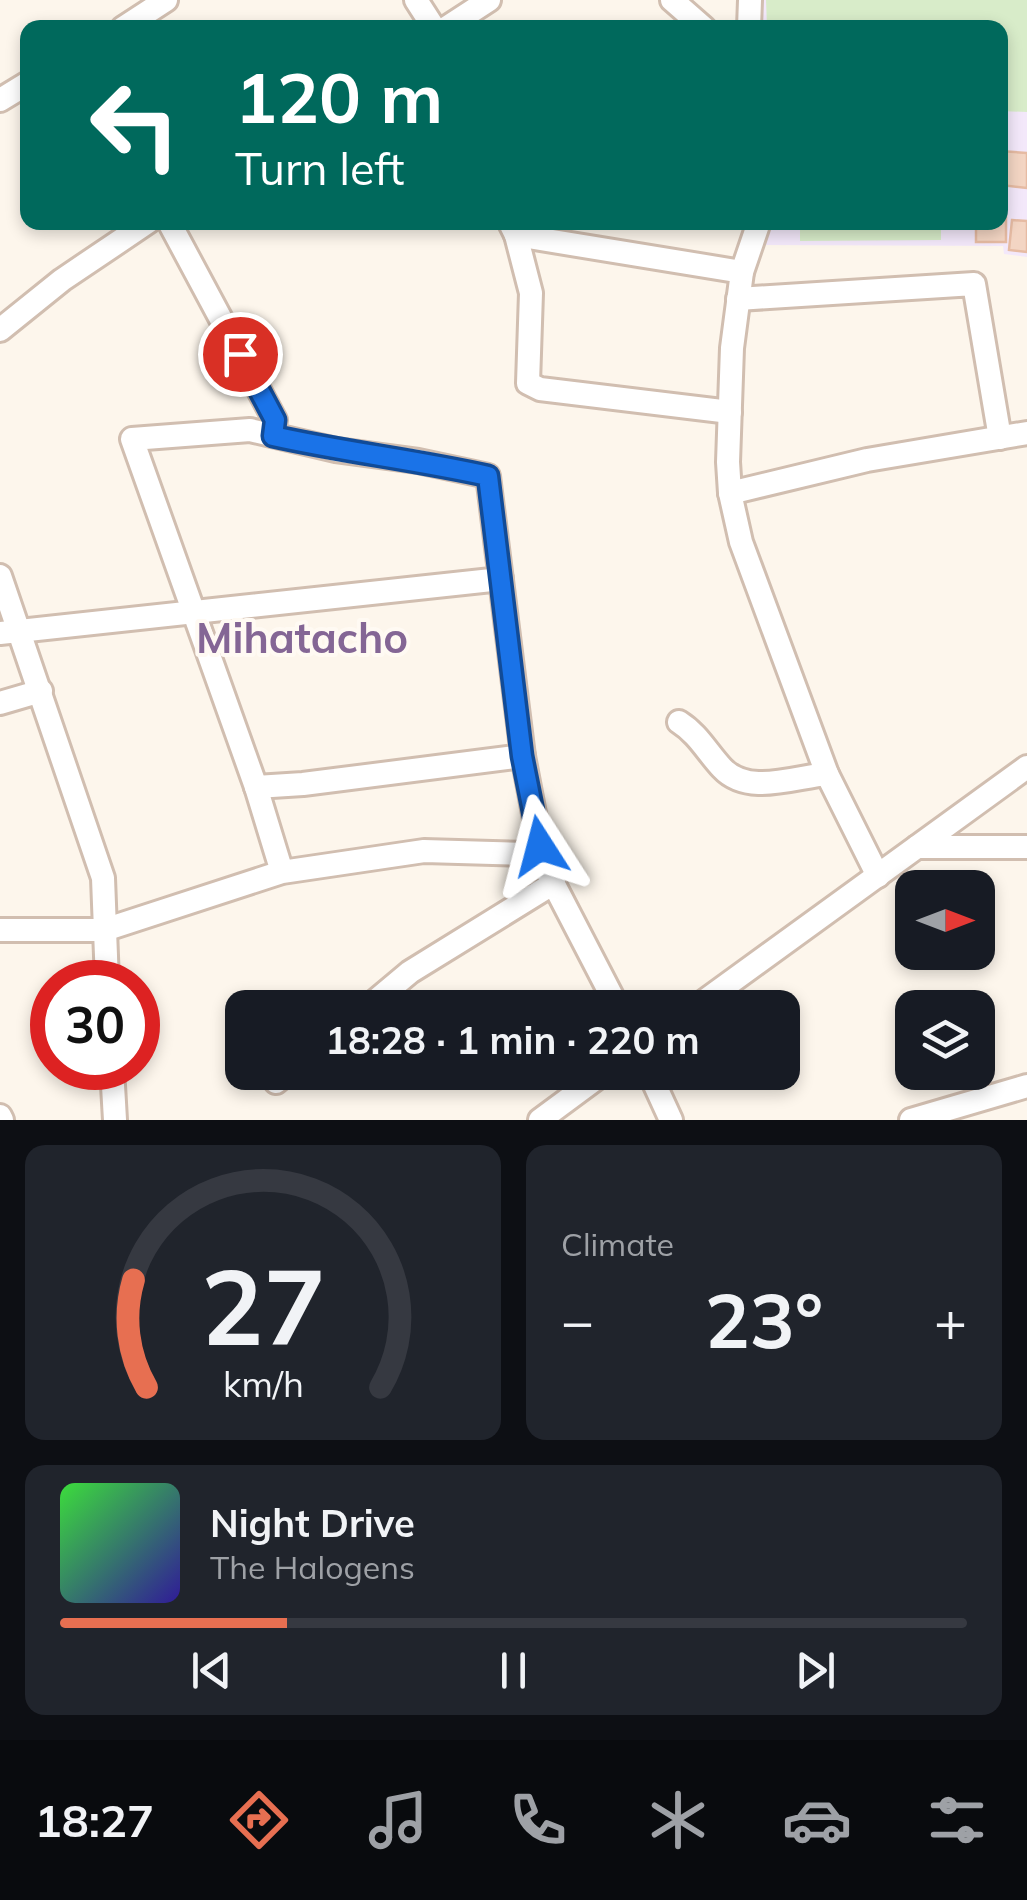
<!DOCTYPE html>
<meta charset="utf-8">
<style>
body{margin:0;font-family:Mulish,sans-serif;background:#20242c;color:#f1f3f6;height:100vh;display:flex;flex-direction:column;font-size:38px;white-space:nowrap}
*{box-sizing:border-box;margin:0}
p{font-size:32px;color:#9ea1a6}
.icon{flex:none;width:55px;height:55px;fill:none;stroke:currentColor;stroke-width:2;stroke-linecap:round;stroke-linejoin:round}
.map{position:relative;height:1120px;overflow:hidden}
.drawer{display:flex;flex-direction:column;gap:25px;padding:25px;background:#0d0f14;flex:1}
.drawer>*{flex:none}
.hud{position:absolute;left:20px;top:20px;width:988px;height:210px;border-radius:20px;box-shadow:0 5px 15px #0003;background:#00695c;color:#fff;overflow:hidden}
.needle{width:65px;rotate:90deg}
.controls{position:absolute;left:895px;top:870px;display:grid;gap:20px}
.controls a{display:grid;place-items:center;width:100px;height:100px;border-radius:20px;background:#171b24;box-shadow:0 5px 15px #0003;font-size:50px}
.speed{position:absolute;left:30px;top:960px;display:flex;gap:20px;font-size:50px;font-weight:700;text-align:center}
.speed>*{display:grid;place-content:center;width:130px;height:130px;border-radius:50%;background:#171b24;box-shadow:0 5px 15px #0003;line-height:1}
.speed .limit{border:15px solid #d22;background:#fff;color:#111}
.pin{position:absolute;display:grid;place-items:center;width:85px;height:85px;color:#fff;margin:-42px;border:5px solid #fff;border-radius:50%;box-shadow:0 2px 10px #0007}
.me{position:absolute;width:110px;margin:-55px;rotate:351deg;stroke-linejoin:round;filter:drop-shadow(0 0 8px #0008)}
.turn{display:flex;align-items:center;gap:35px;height:210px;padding:0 50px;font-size:45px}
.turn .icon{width:130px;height:130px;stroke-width:2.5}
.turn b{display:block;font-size:70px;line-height:85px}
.big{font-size:75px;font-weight:700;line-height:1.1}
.drawer .tile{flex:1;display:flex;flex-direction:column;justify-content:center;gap:15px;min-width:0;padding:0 35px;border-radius:20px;background:#20242c}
.drawer .dial{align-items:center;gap:0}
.dial svg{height:260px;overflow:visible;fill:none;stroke:#363941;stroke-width:7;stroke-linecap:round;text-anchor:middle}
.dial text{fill:#f1f3f6;stroke:none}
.song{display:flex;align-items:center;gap:30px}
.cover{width:120px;height:120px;border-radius:15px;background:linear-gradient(135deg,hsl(120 70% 55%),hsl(250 70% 35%))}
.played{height:10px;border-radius:5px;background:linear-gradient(90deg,#e76f51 25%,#363941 25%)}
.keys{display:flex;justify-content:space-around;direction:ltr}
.heat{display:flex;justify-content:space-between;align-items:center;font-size:55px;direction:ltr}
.drawer .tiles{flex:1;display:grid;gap:25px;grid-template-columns:1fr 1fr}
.tile:last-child{grid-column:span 2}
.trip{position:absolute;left:225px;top:990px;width:575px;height:100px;border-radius:20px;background:#171b24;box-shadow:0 5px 15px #0003;font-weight:700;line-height:100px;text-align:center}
.tab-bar{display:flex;height:160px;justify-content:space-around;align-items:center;background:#090b0e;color:#9ea1a6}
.tab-bar .icon{width:70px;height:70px}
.tab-bar .current{color:#e76f51}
.tab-bar b{font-size:45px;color:#f1f3f6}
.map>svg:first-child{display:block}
.education{fill:#f3e8fa}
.green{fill:#d8ecc9}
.building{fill:#f3d5c3;stroke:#e6bba3;stroke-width:2.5}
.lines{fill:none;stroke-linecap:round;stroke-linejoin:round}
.minor-casing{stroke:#d1beb0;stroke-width:28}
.minor{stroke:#fff;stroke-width:22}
.route-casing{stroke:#114b97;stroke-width:25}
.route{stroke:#1a73e8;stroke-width:18}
.labels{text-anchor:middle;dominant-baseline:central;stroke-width:8;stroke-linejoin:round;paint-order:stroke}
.quarter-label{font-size:42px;font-weight:bold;fill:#846695;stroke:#fffaf3}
</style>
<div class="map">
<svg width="1027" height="1120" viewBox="0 0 1027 1120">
<rect width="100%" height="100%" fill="#fdf6ec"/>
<!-- education -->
<polygon class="education" points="758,0 1027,0 1027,257 1004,254 1003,246 760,245 768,223 1000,222 1000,28 758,28"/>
<!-- green -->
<g class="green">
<polygon points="766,0 1027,0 1027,112 1000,111 1000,28 767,27"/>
<polygon points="800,223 941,223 941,240 800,241"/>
</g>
<!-- building -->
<g class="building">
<polygon points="1000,151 1027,153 1027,188 1000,185"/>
<polygon points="1000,216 1006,216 1006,242 976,242 976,222 1000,222"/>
<polygon points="1012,220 1027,221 1027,252 1009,250"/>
</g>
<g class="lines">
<!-- minor casing -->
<g class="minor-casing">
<g id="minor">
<polyline points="416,0 434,28"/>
<polyline points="672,0 704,28"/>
<polyline points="123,28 166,0"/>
<polyline points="446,28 489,0"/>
<polyline points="749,28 750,0"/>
<polyline points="0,100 28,83"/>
<polyline points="169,222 275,420 273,435"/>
<polyline points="759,222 742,272 732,348 728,462 730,493 741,542 827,774 878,876"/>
<polyline points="510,223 516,235 742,272"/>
<polyline points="516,235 531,293 528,383 540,389 730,412"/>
<polyline points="738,299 974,284 1000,438"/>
<polyline points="0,330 62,280 148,222"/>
<polyline points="730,493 867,460 1027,433"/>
<polyline points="0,576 103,878 107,982"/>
<polyline points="0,633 501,579"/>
<polyline points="0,703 41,691"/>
<path d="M679,722C698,734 707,752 722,768C748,796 794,777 827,774"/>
<polyline points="256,787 303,784 523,756"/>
<polyline points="917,847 1027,847"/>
<polyline points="548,873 618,1008"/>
<polyline points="0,930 104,930 282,872 424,851 529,854 536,853 540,845 523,756 488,476 418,461 336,450 250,430 132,439 256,787 282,872"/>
<polyline points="367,1008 410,972 554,883"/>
<polyline points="695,1008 1027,767"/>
<polyline points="112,1068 115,1120"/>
<polyline points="649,1072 671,1120"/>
<polyline points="276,1082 288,1072"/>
<polyline points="0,1116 2,1120"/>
<polyline points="540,1120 605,1072"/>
<polyline points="911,1120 1027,1086"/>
</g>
</g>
<!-- minor -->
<use href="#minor" class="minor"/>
</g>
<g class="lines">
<!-- route casing -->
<g class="route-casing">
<path id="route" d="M240,354L275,420L273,436C344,452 417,460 488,476L522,756L540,846"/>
</g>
<!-- route -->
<use href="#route" class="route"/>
</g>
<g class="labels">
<!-- quarter labels -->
<g class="quarter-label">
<text x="302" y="637">Mihatacho</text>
</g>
</g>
</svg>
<div class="controls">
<a><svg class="needle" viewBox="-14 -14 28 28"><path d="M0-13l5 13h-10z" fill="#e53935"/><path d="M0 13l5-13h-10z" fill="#9ea1a6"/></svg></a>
<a><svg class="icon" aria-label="layers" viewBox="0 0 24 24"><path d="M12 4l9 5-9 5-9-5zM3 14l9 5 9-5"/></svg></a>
</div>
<div class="speed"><div class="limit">30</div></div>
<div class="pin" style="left:240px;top:354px;background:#d93025"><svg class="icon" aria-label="arrive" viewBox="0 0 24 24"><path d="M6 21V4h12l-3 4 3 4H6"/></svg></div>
<svg class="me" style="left:540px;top:846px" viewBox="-20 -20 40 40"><path d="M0-17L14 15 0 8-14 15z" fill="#1a73e8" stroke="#fff" stroke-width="4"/></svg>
<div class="trip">18:28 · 1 min · 220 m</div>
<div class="hud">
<div class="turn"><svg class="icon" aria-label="left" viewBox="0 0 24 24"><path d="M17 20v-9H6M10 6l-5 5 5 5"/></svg><div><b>120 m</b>Turn left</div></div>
</div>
</div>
<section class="drawer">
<div class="tiles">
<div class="tile dial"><svg viewBox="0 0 100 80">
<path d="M14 69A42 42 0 1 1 86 69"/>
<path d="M14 69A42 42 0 0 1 10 36" stroke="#e76f51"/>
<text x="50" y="56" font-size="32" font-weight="700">27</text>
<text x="50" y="72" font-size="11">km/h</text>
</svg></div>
<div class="tile"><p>Climate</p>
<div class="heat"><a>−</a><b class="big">23°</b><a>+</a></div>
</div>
<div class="tile">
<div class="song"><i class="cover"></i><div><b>Night Drive</b><p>The Halogens</p></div></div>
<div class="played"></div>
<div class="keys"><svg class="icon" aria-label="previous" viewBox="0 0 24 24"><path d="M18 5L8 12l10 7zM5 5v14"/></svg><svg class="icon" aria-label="pause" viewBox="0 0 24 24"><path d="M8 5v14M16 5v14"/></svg><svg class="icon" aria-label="next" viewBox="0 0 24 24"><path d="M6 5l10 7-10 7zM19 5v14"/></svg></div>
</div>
</div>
</section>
<nav class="tab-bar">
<b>18:27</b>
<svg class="icon current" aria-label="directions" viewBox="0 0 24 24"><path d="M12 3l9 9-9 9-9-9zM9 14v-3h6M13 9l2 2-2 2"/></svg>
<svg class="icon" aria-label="music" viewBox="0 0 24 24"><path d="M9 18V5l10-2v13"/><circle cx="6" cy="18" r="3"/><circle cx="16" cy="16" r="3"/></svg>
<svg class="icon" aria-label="phone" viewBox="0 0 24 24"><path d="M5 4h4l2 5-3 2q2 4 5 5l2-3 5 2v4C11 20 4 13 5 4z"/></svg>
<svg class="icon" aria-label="climate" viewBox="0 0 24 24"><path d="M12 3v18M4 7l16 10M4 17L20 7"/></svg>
<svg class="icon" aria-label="car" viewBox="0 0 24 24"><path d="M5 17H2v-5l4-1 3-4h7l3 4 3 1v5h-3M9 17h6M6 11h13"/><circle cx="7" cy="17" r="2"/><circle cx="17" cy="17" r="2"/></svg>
<svg class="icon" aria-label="filters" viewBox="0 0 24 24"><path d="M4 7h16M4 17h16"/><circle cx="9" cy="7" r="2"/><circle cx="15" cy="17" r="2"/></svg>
</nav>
